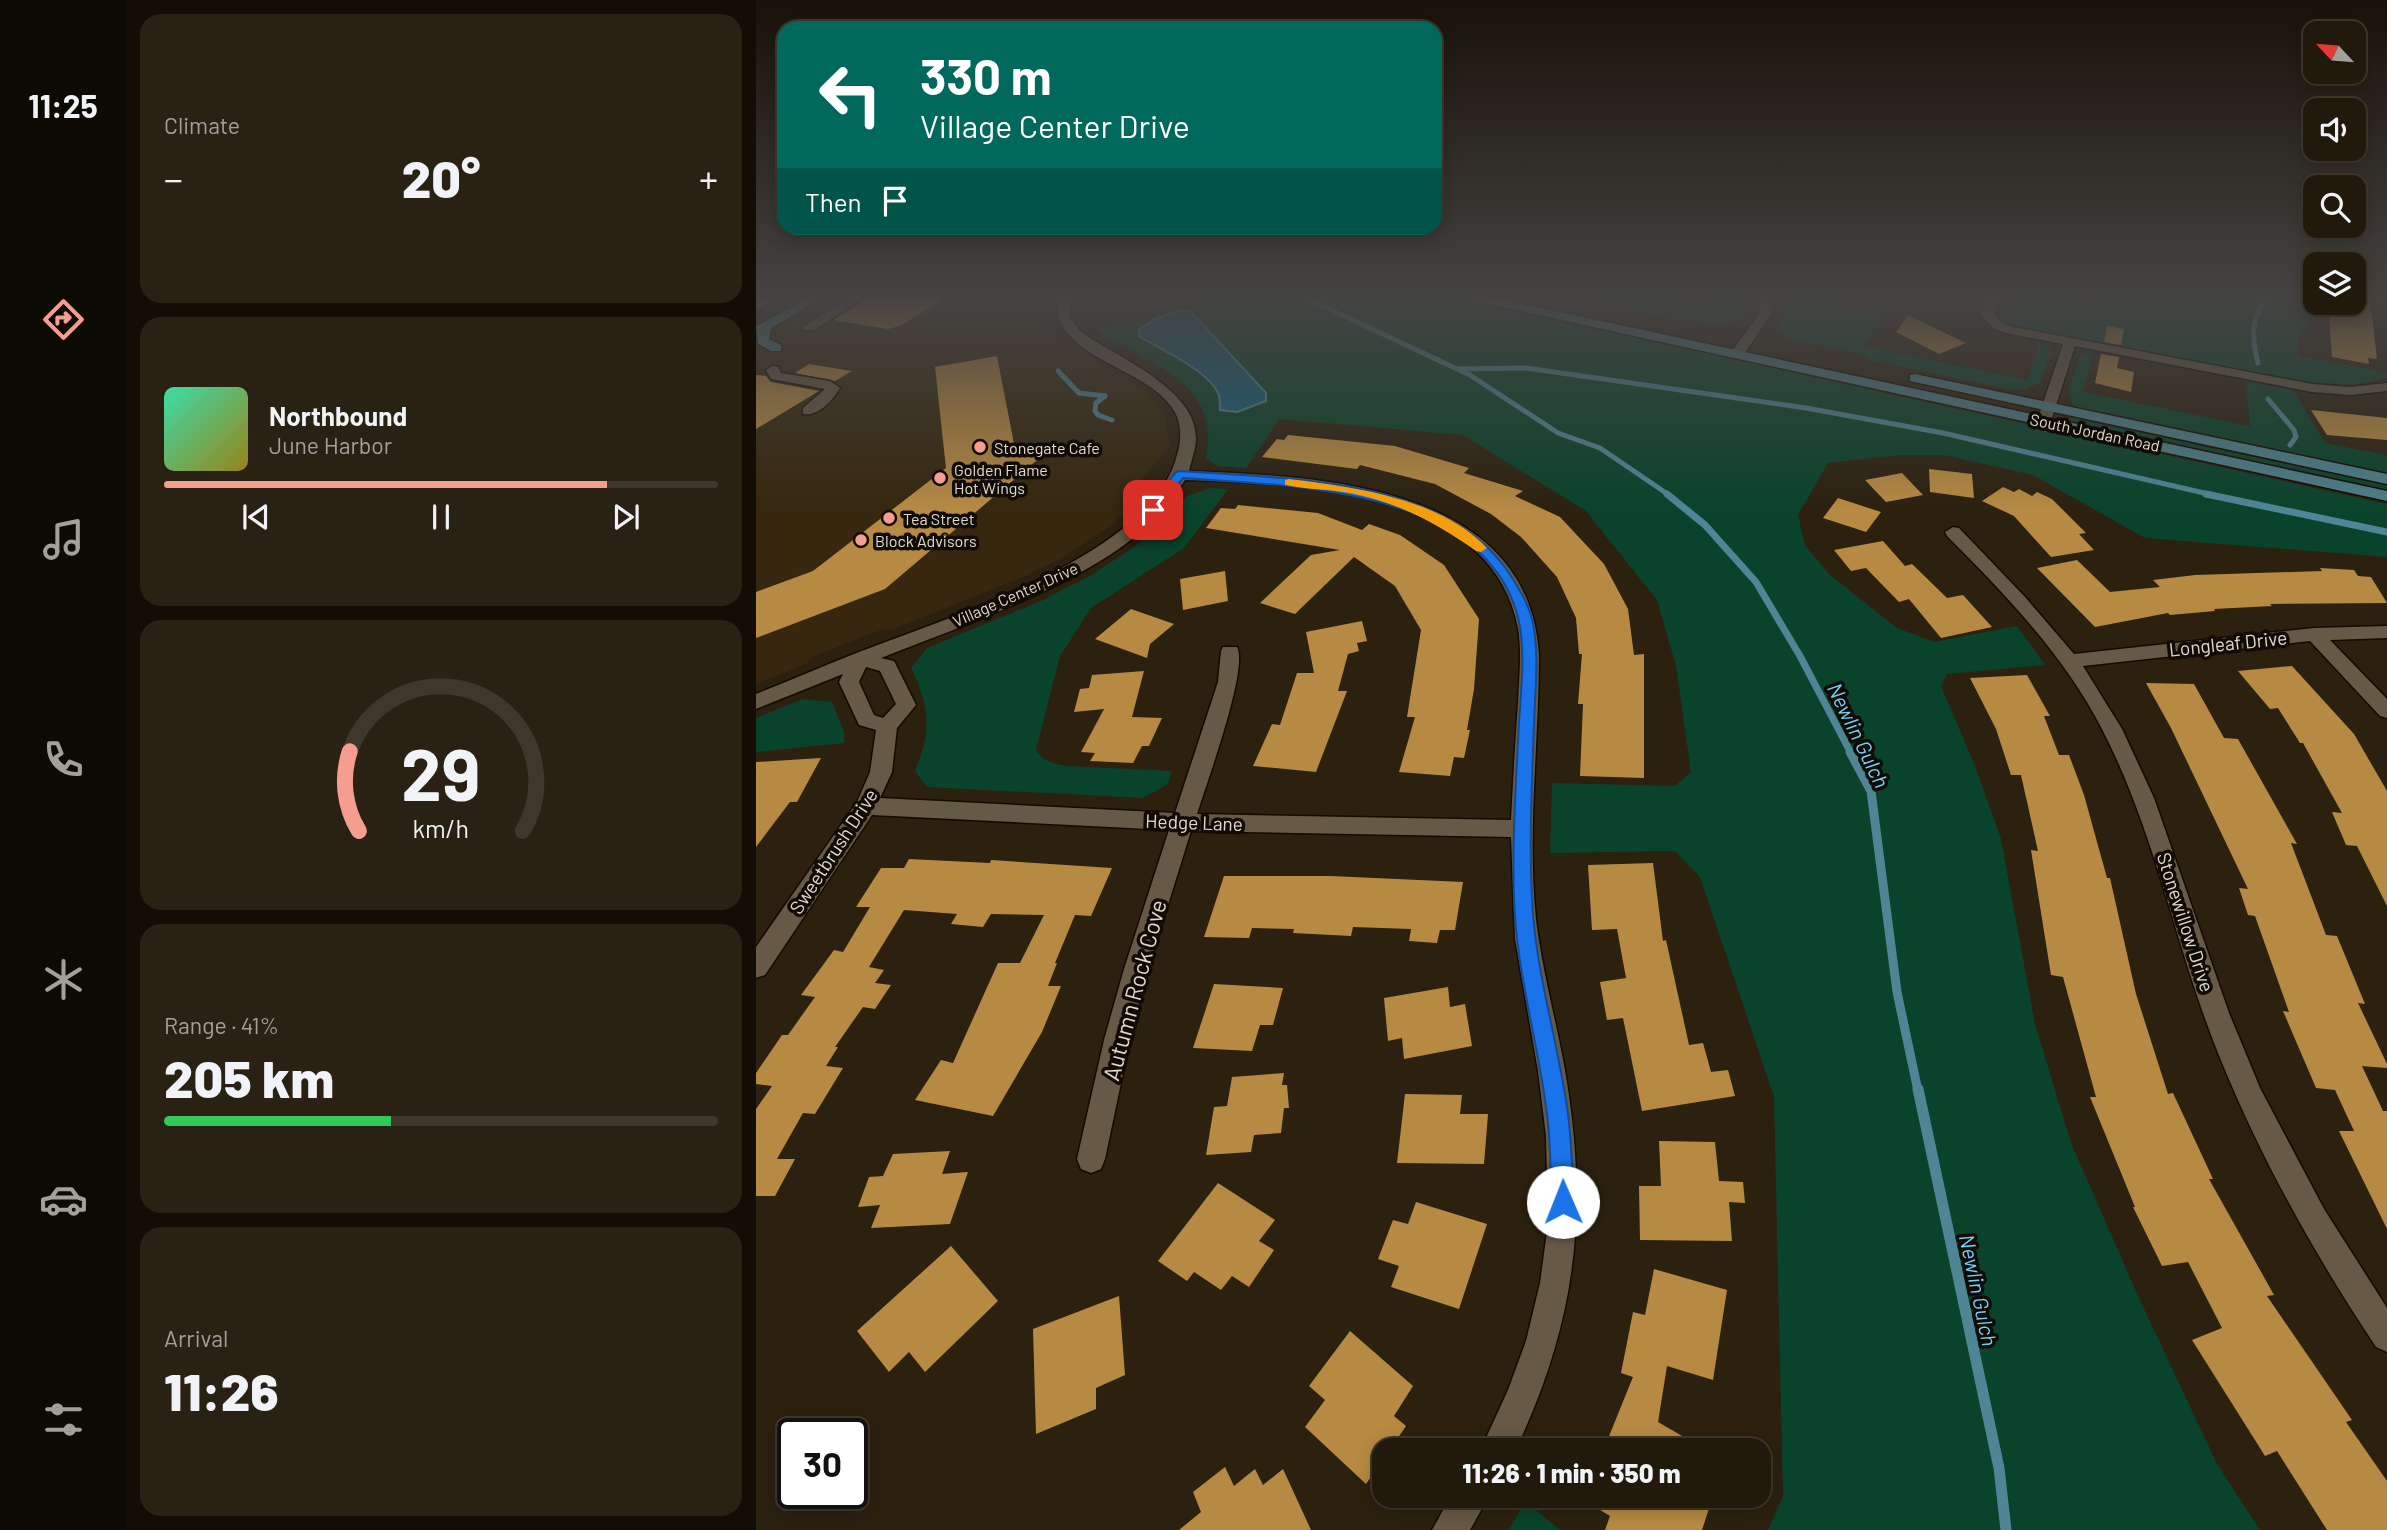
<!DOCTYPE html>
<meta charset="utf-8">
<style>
body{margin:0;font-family:Barlow,sans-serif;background:#292214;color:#f1f3f6;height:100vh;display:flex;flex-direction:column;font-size:26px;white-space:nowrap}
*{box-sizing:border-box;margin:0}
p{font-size:23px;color:#a2a09d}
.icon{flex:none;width:38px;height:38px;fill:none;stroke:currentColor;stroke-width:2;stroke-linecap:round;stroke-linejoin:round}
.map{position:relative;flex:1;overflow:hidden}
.side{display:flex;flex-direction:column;gap:14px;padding:14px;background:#120e06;width:630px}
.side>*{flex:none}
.top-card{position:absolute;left:21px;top:21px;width:665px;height:214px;border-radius:21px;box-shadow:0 4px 18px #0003,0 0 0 2px #3e382c;background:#00695c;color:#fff;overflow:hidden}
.needle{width:46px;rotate:296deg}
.buttons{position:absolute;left:1547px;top:21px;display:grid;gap:14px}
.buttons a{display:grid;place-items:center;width:63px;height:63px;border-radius:14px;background:#21190b;box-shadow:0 4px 18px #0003,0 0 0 2px #3e382c;font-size:35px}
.speed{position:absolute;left:21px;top:1418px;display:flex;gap:14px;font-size:35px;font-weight:700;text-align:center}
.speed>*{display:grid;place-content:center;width:91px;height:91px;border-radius:50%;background:#21190b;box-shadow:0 4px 18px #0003,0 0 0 2px #3e382c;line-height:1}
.speed .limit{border:4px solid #111;border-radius:10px;background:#fff;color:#111}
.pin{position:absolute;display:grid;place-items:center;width:60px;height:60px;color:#fff;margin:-30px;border-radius:14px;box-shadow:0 4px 10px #0006}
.me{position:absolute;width:77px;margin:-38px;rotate:359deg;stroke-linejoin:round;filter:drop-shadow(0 0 5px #0008)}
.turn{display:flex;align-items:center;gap:24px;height:147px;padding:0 28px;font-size:32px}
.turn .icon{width:91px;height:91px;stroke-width:2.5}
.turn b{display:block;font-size:49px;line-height:60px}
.then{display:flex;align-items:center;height:66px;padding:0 28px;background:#0003;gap:14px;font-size:26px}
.big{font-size:52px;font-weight:800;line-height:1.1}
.side .card{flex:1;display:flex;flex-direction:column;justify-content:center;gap:10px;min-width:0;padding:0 24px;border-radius:21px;background:#292214}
.side .dial{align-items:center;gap:0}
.dial svg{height:182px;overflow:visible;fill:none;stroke:#3e382c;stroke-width:7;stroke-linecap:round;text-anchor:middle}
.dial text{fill:#f1f3f6;stroke:none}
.song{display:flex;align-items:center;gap:21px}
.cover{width:84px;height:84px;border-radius:10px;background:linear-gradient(135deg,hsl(160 70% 55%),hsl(50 70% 35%))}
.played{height:7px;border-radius:4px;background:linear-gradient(90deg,#f59d8f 80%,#3e382c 80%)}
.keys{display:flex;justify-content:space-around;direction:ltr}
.heat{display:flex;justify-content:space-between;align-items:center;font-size:38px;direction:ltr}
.charge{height:10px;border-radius:5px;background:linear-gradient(90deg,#34c759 41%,#3e382c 0)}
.trip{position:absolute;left:616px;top:1438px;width:399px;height:70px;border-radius:21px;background:#21190b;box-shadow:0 4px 18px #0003,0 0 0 2px #3e382c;font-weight:800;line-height:70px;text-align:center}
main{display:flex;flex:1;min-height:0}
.tab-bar{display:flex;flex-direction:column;width:126px;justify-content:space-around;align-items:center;background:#0d0a04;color:#a2a09d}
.tab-bar .icon{width:49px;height:49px}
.tab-bar .on{color:#f59d8f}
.tab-bar b{font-size:32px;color:#f1f3f6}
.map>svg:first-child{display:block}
.built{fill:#36270e}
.green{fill:#0a432b}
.water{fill:#12617c;stroke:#508595;stroke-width:2}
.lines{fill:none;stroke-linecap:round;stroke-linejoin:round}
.stream-far3{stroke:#508595;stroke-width:5}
.stream-far2{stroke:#508595;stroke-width:7}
.stream-far1{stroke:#508595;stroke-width:9}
.stream{stroke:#508595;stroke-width:11}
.building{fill:#b78a43}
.minor-casing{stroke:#140a00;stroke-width:3}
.major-casing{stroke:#140a00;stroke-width:3}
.minor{fill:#665946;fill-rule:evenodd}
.major{fill:#4d7f89;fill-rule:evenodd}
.route{fill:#1a73e8;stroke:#114b97;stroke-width:2}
.slow{fill:#f59e0b}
.poi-dot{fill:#f59d8f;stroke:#100b05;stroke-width:2.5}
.labels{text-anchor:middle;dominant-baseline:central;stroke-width:7;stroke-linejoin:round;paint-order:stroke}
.far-street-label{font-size:16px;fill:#e1d9ce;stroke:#100b05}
.far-poi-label{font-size:16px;fill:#e1d9ce;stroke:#100b05;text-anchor:start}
.street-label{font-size:19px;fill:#e1d9ce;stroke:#100b05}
.water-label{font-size:21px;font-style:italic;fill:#73d4fb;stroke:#100b05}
.near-street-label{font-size:23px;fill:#e1d9ce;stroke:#100b05}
</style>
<main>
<nav class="tab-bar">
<b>11:25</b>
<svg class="icon on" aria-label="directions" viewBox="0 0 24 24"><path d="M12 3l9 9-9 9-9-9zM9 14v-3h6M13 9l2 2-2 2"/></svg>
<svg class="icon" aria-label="music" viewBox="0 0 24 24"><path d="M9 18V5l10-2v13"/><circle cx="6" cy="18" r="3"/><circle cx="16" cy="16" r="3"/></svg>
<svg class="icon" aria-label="phone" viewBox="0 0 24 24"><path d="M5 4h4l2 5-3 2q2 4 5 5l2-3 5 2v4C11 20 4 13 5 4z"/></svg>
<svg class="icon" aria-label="climate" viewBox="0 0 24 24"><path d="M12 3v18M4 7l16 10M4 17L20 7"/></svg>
<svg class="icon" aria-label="car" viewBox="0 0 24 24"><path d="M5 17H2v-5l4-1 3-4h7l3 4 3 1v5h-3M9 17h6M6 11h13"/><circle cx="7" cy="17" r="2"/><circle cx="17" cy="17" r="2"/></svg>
<svg class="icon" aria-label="filters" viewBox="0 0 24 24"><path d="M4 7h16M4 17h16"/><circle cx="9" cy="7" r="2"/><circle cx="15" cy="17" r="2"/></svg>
</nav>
<section class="side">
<div class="card"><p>Climate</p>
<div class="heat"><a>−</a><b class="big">20°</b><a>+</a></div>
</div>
<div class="card">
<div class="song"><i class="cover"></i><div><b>Northbound</b><p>June Harbor</p></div></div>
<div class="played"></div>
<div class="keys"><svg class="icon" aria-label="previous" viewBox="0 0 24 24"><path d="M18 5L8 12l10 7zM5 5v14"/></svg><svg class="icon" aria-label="pause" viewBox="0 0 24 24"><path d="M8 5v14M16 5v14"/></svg><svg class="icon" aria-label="next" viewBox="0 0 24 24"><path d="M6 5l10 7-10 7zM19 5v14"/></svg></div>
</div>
<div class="card dial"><svg viewBox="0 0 100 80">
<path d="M14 69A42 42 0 1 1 86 69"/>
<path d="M14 69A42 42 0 0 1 10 34" stroke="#f59d8f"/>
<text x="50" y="56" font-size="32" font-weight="700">29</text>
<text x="50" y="72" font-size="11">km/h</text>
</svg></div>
<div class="card"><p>Range · 41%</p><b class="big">205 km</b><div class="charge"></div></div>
<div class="card"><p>Arrival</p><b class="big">11:26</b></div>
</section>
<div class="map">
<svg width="1631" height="1530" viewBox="0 0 1631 1530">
<rect width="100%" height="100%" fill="#2c210f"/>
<!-- built -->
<polygon class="built" points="82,297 294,297 291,313 281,319 287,333 299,334 389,392 408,414 414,446 384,481 382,485 386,487 386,496 372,511 346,532 305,559 260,580 137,629 127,629 56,657 50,664 0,684 0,348 20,337 20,332 27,328"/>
<!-- green -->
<g class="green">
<path d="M448,297H696L1631,504V557L1389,538L1277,475L1188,455H1144L1072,463L1042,515L1049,546L1074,575L1141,628L1178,642L1261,626L1289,665L1191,674L1185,686L1219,766L1245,839L1279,1024L1315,1143L1382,1296L1461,1464L1504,1530H1012L1027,1496L1018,1096L944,877L919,851L794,853L796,783L919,786L935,772L920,666L901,600L830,511L707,435L523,419L490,468L461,466L450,458C466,381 392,365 341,330L439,304Z"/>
<path d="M811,297H897L917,301L960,302L961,297H995L989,318C964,332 940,317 914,319Z"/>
<polygon points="1029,297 1074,297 1085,305 1131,309 1108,346 1271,380 1283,344 1294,347 1295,351 1284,383 1269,390 1252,389 1114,360 1109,355 1034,339 1022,329"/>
<polygon points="1250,297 1295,297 1337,304 1340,297 1553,297 1554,324 1542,337 1542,356 1631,373 1631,378 1601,384 1552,383 1263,327 1250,323 1243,317"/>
<polygon points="1335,352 1338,352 1327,392 1494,426 1490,381 1537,390 1569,443 1631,455 1631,473 1320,407 1316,404 1313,390 1324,356"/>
<polygon points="1314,417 1631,485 1631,490 1319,423 1314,420"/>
<path d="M455,488L472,489L428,548L335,608L304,656L280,750C286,761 298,764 310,766L416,771L412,784L387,798L171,787L159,771C176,731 174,706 155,668L171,648L287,600L334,576L381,545L404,525L431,496Z"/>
<polygon points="47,699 76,702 88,732 88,743 0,752 0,718"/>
<polygon points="769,1501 804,1530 753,1530"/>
</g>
<!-- water -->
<path class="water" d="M425,310L433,311L439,316L510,393V401L481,412L464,410C464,405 464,397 462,393C452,371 405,349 384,337L383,330L399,319Z"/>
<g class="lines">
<!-- stream-far3 -->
<g class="stream-far3">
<polyline points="548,297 714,375 802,433 844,448 913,495"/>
<path d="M1502,363C1495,336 1495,320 1511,297"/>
<polyline points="702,369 770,368 1050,408 1187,433 1457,495"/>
<polyline points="302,371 323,393 349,396"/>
<polyline points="349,396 340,403 339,411 342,415 356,420"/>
<polyline points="1512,399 1538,430 1540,437 1534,445"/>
</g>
<!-- stream-far2 -->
<g class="stream-far2">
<polyline points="911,494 949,525 1000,582 1044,656 1095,753"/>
<polyline points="1450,494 1631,532"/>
</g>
<!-- stream-far1 -->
<polyline class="stream-far1" points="1094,752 1115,791 1141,992 1162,1091"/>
<!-- stream -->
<polyline class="stream" points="1162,1089 1243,1468 1250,1530"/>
</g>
<!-- building -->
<g class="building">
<polygon points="113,297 192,297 144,326 132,329 78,320"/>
<polygon points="1598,297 1614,297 1621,359 1612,358 1613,364 1576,357 1572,303 1598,303"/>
<polygon points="1152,315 1210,343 1183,354 1140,332"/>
<polygon points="1351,326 1368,329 1365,345 1348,342"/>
<polygon points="1345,354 1363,357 1361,368 1378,372 1375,392 1339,383"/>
<polygon points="241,356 258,444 293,450 129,589 0,638 0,592 57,571 190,468 179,367"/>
<polygon points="53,364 96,371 79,381 39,373"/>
<polygon points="0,375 10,376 15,382 63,391 0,429"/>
<polygon points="1555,410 1631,418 1631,440 1571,435"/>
<polygon points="532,435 639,446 713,468 708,473 767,491 759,496 804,517 848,564 872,609 878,655 888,654 888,778 824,776 827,704 822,704 826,654 823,654 820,618 801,577 765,537 735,514 679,484 604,465 601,469 506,457 521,439 528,440"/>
<polygon points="1173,469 1216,474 1218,498 1174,492"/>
<polygon points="1146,473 1167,495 1130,502 1109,480"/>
<polygon points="1247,487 1258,492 1263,489 1276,496 1281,492 1296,499 1330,533 1323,534 1338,550 1295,557 1258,516 1226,501"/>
<polygon points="1082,498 1125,512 1110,532 1067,518"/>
<polygon points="482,505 562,513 606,530 613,524 644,535 688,565 723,619 718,689 711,730 714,730 708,758 698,757 694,776 643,772 659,717 651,717 665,630 639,586 598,557 539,614 504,603 555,555 584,550 450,528 465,508 479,509"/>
<polygon points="1127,541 1149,566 1156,564 1191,598 1207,595 1236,627 1185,638 1153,599 1143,602 1110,568 1095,571 1078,550"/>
<polygon points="1321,560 1354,592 1404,587 1397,580 1439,575 1566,571 1564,568 1598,570 1602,576 1615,577 1631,603 1514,604 1516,606 1458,609 1459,611 1414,615 1412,613 1339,627 1281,568"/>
<polygon points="469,571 472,601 427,610 424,579"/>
<polygon points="375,609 418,624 394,644 391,658 339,639"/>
<polygon points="606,621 611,641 601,643 603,651 592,654 582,691 591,691 560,772 497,766 516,724 524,725 541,673 558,673 550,632"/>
<polygon points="1536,666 1598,734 1631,791 1631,906 1601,846 1590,845 1576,812 1586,813 1547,743 1544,743 1522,708 1514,709 1482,671"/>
<polygon points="388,671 376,717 406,718 393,746 386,746 377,763 334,761 339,753 325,752 348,709 318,712 324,689 333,688 336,675"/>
<polygon points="1271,675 1294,716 1288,716 1303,755 1313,755 1328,795 1351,878 1354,878 1380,994 1412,1094 1417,1093 1457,1179 1453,1179 1518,1295 1511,1296 1596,1420 1590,1422 1631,1481 1631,1530 1571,1530 1521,1451 1509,1456 1436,1340 1466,1328 1432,1262 1406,1266 1377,1207 1379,1207 1334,1097 1340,1097 1307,977 1295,975 1275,850 1282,851 1265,775 1255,775 1240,729 1214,678"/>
<polygon points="1390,683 1438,684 1468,738 1482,739 1541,844 1535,843 1570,935 1581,936 1609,1004 1602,1003 1631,1064 1631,1068 1606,1066 1627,1111 1631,1111 1631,1229 1583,1131 1598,1131 1579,1090 1560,1088 1527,1011 1533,1012 1499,916 1492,915 1483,888 1492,889 1415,728"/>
<polygon points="65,758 41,802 34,802 0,847 0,762"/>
<polygon points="153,859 234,863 235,860 356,868 335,916 319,915 299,963 301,963 292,986 305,986 286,1032 237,1116 159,1100 185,1060 197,1063 242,963 264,963 288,915 235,914 227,927 195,924 201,914 148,910 113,967 128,970 119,983 135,985 119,1009 107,1007 79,1047 82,1047 70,1066 87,1068 59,1114 47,1113 21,1159 39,1159 19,1196 0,1196 0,1109 16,1086 0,1084 0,1073 26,1035 32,1035 59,997 45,995 78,950 87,952 114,907 100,907 125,868 148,868"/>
<polygon points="897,863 907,941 910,940 933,1045 947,1043 955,1072 972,1070 979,1096 886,1111 867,1018 851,1020 844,982 870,978 861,929 836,930 832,865"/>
<polygon points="468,876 575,876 707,882 699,930 684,930 681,943 653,941 655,929 597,927 595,936 537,933 538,929 496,928 493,938 448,937"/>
<polygon points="458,984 527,988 517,1025 504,1025 496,1051 437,1048"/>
<polygon points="692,987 694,1007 709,1004 716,1046 648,1059 646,1038 632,1041 628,998"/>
<polygon points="528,1073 526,1085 531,1085 533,1108 528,1108 525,1133 498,1135 495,1152 450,1155 458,1107 471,1106 476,1077"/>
<polygon points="649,1094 706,1095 704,1114 732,1114 728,1164 641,1163"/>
<polygon points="903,1141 959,1142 963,1181 987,1182 989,1203 973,1202 976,1241 884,1240 883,1186 905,1186"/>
<polygon points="194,1151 186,1174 212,1172 194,1224 115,1228 124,1205 102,1207 113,1177 127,1176 137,1154"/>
<polygon points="462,1183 519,1220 503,1241 518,1250 493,1287 476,1276 465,1290 438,1272 431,1281 402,1261"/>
<polygon points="660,1202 731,1224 703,1309 635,1287 643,1266 622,1259 637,1220 652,1224"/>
<polygon points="195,1246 242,1301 169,1372 153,1352 133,1372 101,1331"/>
<polygon points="898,1269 971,1290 957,1380 911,1366 902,1422 952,1451 847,1451 877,1377 865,1373 877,1312 889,1315"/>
<polygon points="363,1296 369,1375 340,1388 340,1409 280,1434 277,1329"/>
<polygon points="594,1331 657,1386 638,1416 650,1426 633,1451 628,1451 628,1458 610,1484 549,1427 569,1400 553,1386"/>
<polygon points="469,1467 478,1486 499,1469 507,1485 527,1469 555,1530 423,1530 445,1512 437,1492"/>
<polygon points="821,1496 957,1496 946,1530 849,1530 854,1516"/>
</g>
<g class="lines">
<!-- minor casing -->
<g class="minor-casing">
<g id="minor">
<polygon points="95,297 109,297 58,330 48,330 47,327"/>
<path d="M302,297H314V317L324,331C359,357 441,388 440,439C440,449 435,461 433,471C562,476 773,484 783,655C783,743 771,831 780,919C786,970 800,1020 809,1070C833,1211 821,1321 759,1451H724L752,1390L770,1341L784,1283L792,1224L790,1136L782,1071L759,939L755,837L435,831L392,969L374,1040L349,1159L345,1169L335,1173L325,1169L321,1159L348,1040L368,969L413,830L116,815L9,975L0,978V947L101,802L114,772L120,730L103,725L83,682L87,674L0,709V694C33,681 65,667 98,654C186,619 397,556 421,455C425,442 426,428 420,414C397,370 320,364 303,318C300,312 302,303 302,297ZM429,480C540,484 735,487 762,628C766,653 763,678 762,703C759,742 757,781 755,820L441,814C450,785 493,668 481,647H467L465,651L462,682L419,813L124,798L136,772L141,728L160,705L138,661L125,658C207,625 350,578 407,510C415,501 422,490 429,480ZM110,667L124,671L140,704L127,718L118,715L103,682Z"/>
<polygon points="1005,297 1017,297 1015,314 986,357 976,357 974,354 1003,314"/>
<polygon points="1233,297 1245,297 1238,314 1245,322 1257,327 1556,384 1594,387 1631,383 1631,391 1594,395 1556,392 1319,346 1295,421 1288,425 1281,421 1307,344 1249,333 1237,328 1225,315"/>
<path d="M17,366L22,367L25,373L74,381L84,388C77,400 62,417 47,414V408L69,389L15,379L10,370Z"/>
<path d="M1197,527L1203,528L1269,597L1318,654L1558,628L1631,626V638L1574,640L1631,699V718L1624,716L1554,641L1327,666L1366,729L1398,798L1473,1013L1504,1088L1568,1209L1631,1308V1352L1620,1347C1559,1255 1506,1161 1464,1058C1420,950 1400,833 1346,729C1308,655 1249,594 1191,536L1189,532Z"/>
<polygon points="695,1496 733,1496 714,1530 676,1530"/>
</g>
</g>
<!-- major casing -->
<g class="major-casing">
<g id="major">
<polygon points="9,297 24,297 0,310 0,301"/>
<polygon points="54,297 69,297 15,328 13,339 25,345 25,351 15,351 2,344 0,326"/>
<polygon points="713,297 735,297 1631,491 1631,501 719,301"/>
<polygon points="1159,374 1631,474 1631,484 1154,381 1154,375"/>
</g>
</g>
<!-- minor -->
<use href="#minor" class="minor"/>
<!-- major -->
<use href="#major" class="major"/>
</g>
<!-- sky -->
<linearGradient id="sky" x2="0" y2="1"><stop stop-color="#181208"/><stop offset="0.58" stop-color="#454342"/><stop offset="1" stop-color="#454342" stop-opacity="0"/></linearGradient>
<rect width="1631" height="511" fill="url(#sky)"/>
<!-- route -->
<path class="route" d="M424,471C530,479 691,476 755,576C763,589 772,603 776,619C784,652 779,690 778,724C776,782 773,841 776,899C779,969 801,1038 811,1107C816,1139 816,1171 818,1202L815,1210L807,1214L799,1210L796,1202C794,1171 795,1138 790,1107C781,1038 760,969 758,898C756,840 760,781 763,723C765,689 770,651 762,617C728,487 534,486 427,478L401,512H393V507L420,472Z"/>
<!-- slow -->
<path class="slow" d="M533,479C598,487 684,498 731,548L725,552L720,551C682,524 645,504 599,494C576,489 552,490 529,485V480Z"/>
<!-- markers -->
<g class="poi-dot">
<circle cx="224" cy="447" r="7"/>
<circle cx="184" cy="478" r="7"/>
<circle cx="133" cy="518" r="7"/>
<circle cx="105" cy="540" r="7"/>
</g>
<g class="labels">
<!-- far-street labels -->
<g class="far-street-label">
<text transform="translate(1339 432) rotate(12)">South Jordan Road</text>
<text transform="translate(259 594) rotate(-24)">Village Center Drive</text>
</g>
<!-- far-poi labels -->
<g class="far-poi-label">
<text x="238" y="447">Stonegate Cafe</text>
<text x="198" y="469">Golden Flame<tspan x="198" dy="18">Hot Wings</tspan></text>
<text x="147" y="518">Tea Street</text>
<text x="119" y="540">Block Advisors</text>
</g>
<!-- street labels -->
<g class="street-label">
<text transform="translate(1472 643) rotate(-6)">Longleaf Drive</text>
<text transform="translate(438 822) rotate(2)">Hedge Lane</text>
<text transform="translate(77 851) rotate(-57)">Sweetbrush Drive</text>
<text transform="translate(1430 922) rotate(72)">Stonewillow Drive</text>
</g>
<!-- water labels -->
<g class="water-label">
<text transform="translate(1103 735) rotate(64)">Newlin Gulch</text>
<text transform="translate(1223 1290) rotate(78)">Newlin Gulch</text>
</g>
<!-- near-street labels -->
<g class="near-street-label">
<text transform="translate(378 990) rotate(-75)">Autumn Rock Cove</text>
</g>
</g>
</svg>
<div class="buttons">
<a><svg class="needle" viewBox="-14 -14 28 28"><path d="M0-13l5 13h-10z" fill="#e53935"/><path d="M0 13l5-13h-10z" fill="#a2a09d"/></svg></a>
<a><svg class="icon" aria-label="sound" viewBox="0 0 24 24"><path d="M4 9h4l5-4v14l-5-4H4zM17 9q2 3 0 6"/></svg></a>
<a><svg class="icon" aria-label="search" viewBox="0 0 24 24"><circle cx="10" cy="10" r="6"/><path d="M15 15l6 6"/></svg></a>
<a><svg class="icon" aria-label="layers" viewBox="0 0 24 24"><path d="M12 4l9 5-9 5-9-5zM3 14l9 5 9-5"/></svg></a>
</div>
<div class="speed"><div class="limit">30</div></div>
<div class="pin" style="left:397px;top:510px;background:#d93025"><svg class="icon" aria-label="arrive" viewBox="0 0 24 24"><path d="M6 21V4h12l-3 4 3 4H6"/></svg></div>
<svg class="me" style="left:807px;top:1202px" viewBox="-20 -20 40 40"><circle r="19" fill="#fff"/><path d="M0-13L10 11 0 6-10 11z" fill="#1a73e8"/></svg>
<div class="trip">11:26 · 1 min · 350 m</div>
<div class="top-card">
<div class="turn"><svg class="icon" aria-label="left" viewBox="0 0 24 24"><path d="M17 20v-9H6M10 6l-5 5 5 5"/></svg><div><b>330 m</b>Village Center Drive</div></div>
<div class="then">Then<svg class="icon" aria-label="arrive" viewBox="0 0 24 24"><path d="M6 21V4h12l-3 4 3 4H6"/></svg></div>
</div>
</div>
</main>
